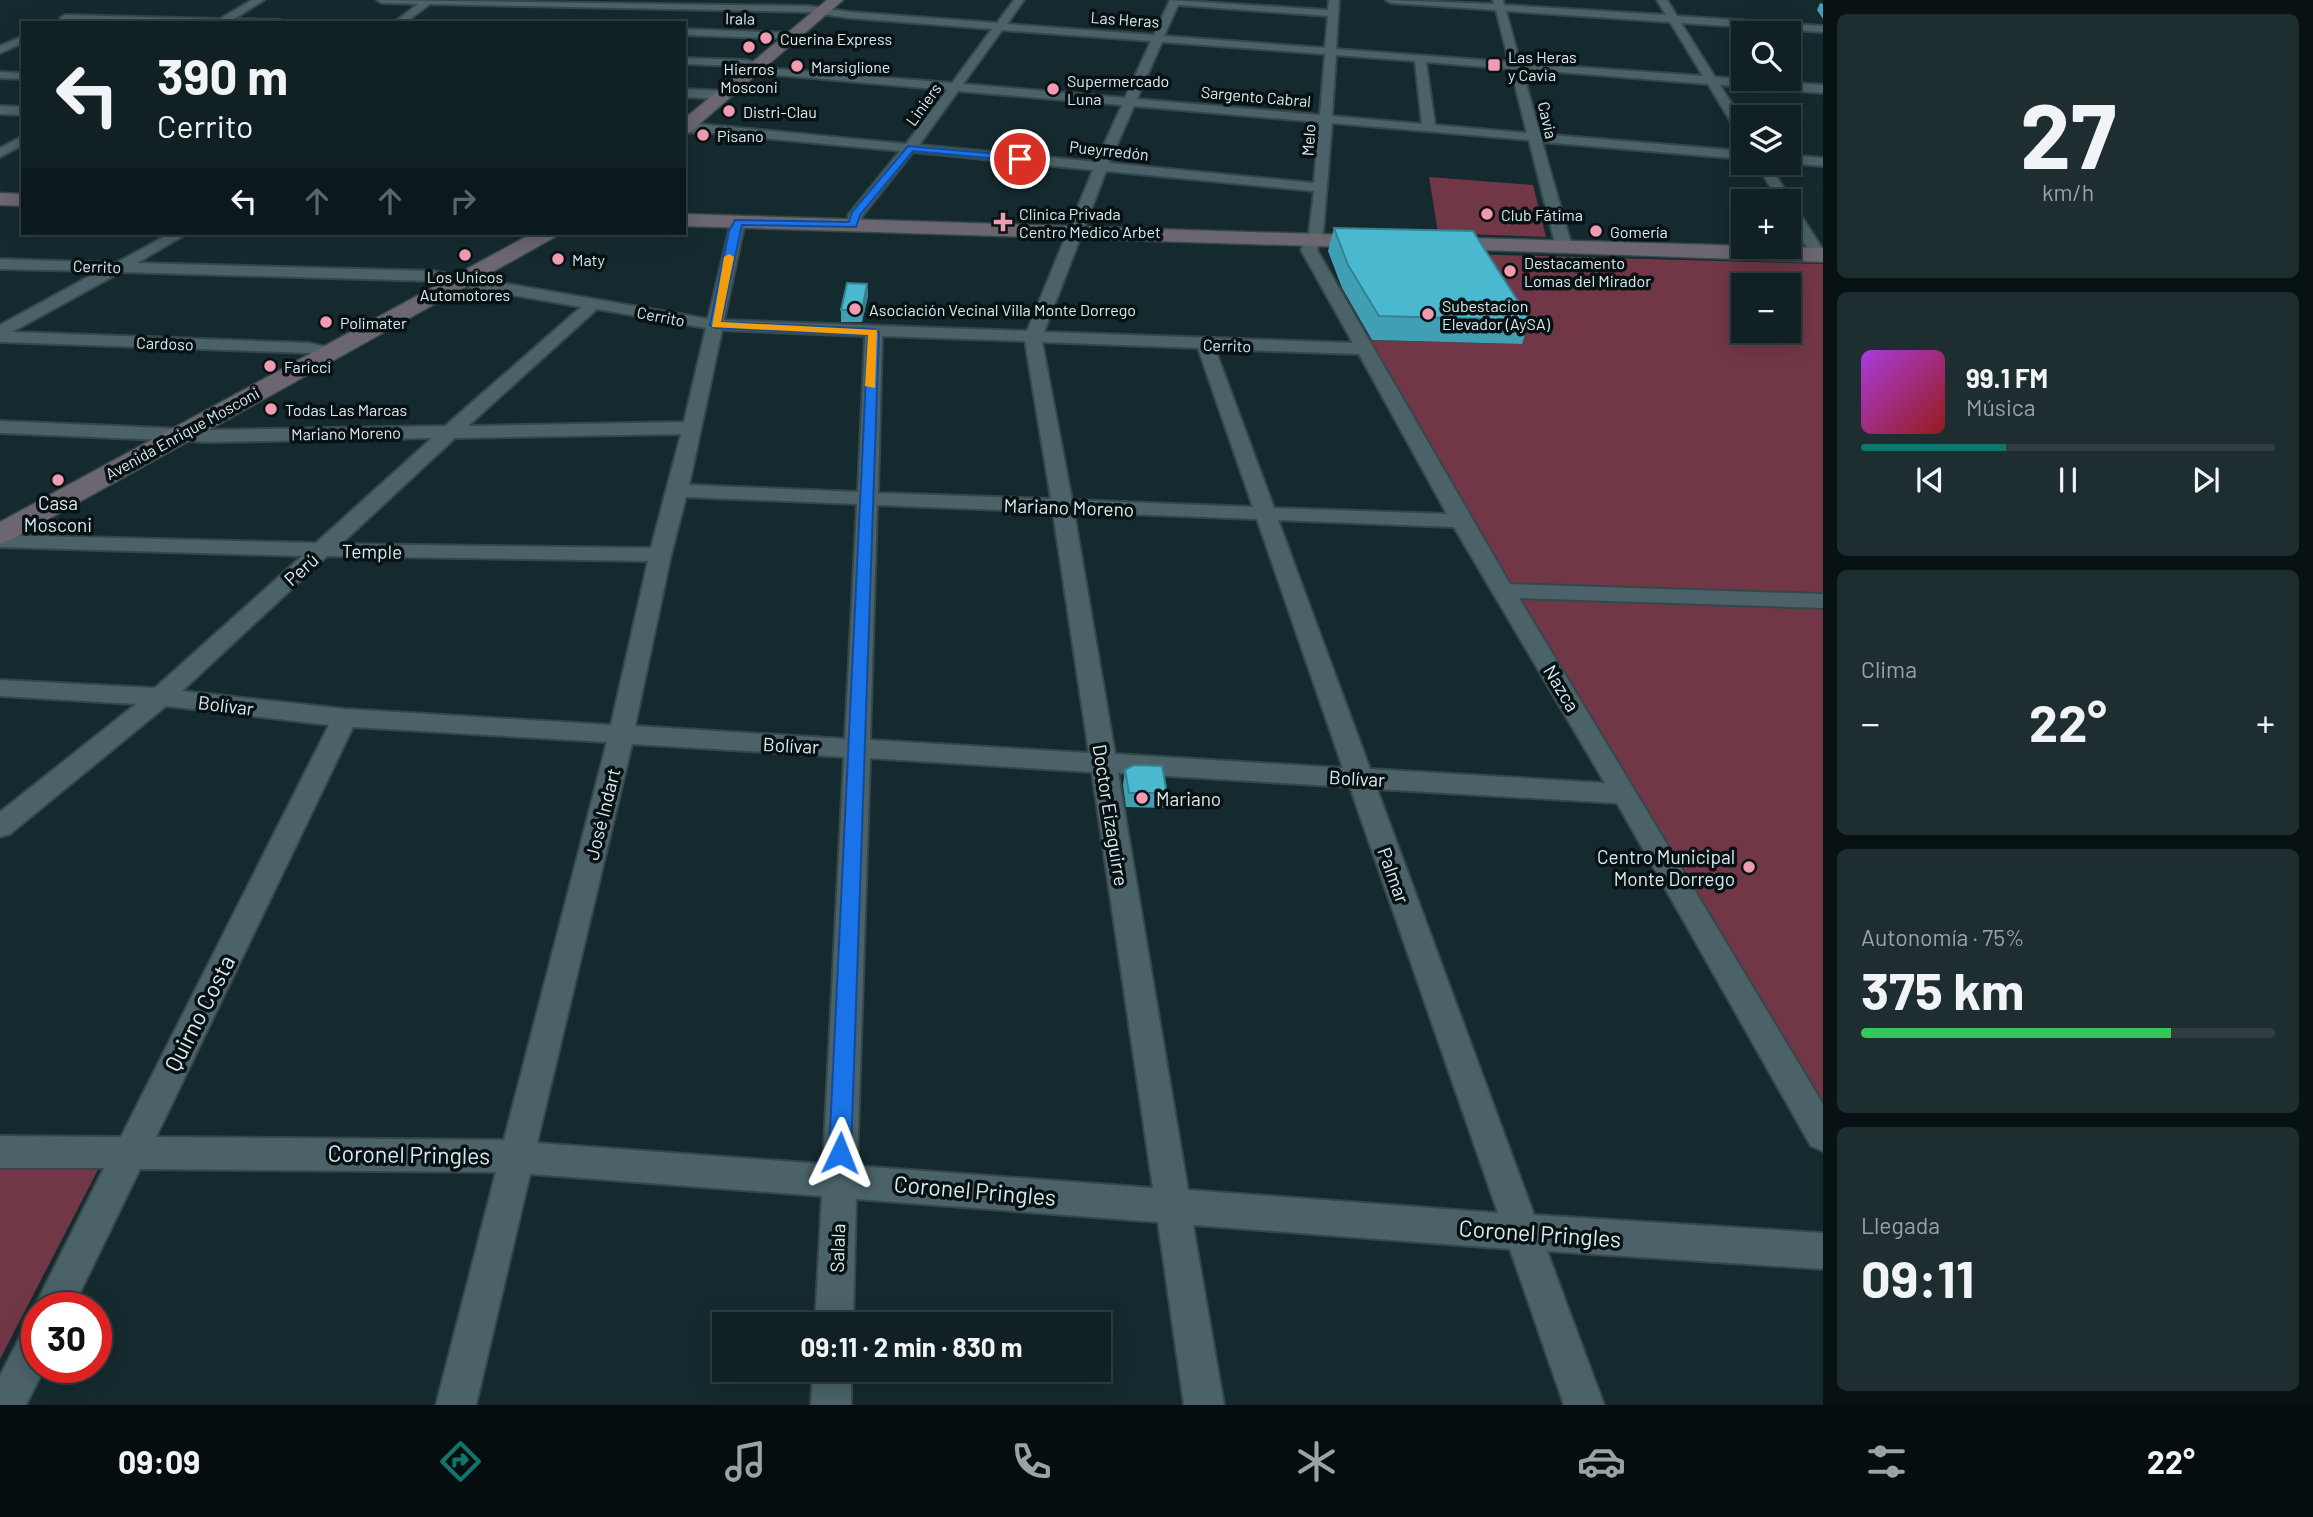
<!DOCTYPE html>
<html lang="es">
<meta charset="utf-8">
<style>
body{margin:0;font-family:Barlow,sans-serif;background:#1e2d30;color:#f1f3f6;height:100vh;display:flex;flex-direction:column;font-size:26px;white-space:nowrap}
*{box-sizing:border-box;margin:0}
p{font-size:23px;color:#9ca3a6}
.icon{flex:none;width:38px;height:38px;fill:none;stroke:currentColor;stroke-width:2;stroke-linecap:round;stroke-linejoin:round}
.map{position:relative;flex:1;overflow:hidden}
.drawer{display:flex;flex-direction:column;gap:14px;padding:14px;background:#091213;width:490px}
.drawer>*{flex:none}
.guide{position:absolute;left:21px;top:21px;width:665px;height:214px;border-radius:0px;box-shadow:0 4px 18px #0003,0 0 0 2px #303e41;background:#102023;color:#f1f3f6;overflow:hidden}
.tools{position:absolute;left:1731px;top:21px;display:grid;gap:14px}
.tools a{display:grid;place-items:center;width:70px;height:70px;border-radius:0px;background:#102023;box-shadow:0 4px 18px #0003,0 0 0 2px #303e41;font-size:35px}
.speed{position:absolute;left:21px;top:1292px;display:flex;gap:14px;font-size:35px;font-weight:700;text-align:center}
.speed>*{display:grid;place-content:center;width:91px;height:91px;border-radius:50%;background:#102023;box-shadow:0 4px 18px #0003,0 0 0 2px #303e41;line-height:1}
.speed .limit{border:10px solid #d22;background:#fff;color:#111}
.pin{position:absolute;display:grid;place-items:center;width:60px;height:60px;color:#fff;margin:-30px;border:4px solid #fff;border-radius:50%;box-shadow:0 2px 7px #0007}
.me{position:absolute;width:77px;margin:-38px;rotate:2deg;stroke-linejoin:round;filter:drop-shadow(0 0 5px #0008)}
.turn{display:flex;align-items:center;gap:24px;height:147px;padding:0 21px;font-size:32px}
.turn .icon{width:91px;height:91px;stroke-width:2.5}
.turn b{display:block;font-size:49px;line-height:60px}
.lanes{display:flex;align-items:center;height:66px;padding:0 21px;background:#0003;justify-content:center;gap:35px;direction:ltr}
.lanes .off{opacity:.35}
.big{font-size:52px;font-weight:700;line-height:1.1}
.drawer .card{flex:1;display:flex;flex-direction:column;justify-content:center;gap:10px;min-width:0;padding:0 24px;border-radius:10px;background:#1e2d30}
.drawer .dial{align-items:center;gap:0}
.dial b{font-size:91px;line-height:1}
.song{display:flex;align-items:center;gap:21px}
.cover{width:84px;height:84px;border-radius:10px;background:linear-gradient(135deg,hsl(280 70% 55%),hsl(0 70% 35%))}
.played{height:7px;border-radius:4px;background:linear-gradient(90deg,#0f766e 35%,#303e41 35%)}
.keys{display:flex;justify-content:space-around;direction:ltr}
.heat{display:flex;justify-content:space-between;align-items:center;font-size:38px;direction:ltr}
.charge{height:10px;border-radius:5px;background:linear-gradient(90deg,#34c759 75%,#303e41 0)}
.trip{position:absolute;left:712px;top:1312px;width:399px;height:70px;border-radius:0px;background:#102023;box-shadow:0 4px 18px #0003,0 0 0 2px #303e41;font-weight:700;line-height:70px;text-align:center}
.tabs{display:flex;height:112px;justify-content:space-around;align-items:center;background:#060d0e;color:#9ca3a6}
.tabs .icon{width:49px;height:49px}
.tabs .current{color:#0f766e}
.tabs b{font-size:32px;color:#f1f3f6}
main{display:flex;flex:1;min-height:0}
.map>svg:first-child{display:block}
.green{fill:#723747;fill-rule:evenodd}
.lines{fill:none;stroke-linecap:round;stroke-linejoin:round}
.street-casing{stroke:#35474a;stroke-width:4}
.secondary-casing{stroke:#35474a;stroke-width:3}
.street{fill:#4b6268;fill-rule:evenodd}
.secondary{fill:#6c6670;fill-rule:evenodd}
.wall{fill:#409fb3}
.shaded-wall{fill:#348292}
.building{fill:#4ab9d0;stroke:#348292;stroke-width:2}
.route{fill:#1a73e8;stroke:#114b97;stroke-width:2}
.slow{fill:#f59e0b}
.poi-dot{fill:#f29ab0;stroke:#081113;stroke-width:2.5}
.labels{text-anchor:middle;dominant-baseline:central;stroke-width:7;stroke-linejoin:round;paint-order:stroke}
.far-street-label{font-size:16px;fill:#ddeaed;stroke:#081113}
.far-poi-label{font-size:16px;fill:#ddeaed;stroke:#081113;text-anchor:start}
.poi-label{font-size:19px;fill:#ddeaed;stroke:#081113}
.street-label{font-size:19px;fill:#ddeaed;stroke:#081113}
.near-street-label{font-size:23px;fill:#ddeaed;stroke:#081113}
</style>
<main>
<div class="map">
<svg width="1823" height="1405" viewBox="0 0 1823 1405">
<rect width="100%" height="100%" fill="#152a2f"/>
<!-- green -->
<g class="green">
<polygon points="1429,177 1533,185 1546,237 1438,233"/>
<path d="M1466,254L1823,264V1115L1363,340L1521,344ZM1743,285H1788V331H1743Z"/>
<polygon points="102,1162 0,1359 0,1164"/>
</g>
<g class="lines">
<!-- street casing -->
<g class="street-casing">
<g id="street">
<polygon points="252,0 264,0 234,19 280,20 285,23 65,21 60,18 65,15 220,19"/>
<path d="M377,0L808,6L850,12L997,23L1014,0H1024L1007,24L1154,35L1170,0L1328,10L1329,0H1339L1336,49L1509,62L1496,10L1391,3L1386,0L1494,4L1493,0H1503L1504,5L1666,15L1657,0H1667L1677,16L1823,26V32L1681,23L1715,77L1823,85V93L1720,85L1743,122V136L1737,132L1708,84L1522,69L1540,134L1743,151V159L1542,142L1572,247L1564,252L1556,247L1529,140L1332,123L1323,233L1317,250L1510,584L1823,594V608L1519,598L1823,1104V1151L1811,1146L1617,803L1377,789L1534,1215L1823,1233V1269L1547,1251L1604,1405H1564L1510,1249L1193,1225L1224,1405H1184L1158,1222L856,1199L853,1325H815L822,1196L530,1174L476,1405H436L496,1172L140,1169L73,1307H37V1310L35,1307L41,1294L104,1168H0V1136L121,1137L329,725L166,706L10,834L0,837V812L136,704L0,696V680L155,688L302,556L0,547V535L316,543L432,438L209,442L0,433V421L209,430L445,426L581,307L433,281L121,272L12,332L309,343L335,349L338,353L329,358L309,353L0,342V325L99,271L0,269V259L116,263L171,233H188L137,263L433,271L708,319L731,222L738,218L745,222L724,320L1027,331L1093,170L913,152L863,215L858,228L853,229L846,225L849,214L900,151L700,132L684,133V125L700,124L906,144L947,90L777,75L745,66L684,64V58L746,60L778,69L952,83L992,29L850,18L808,12L430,4L405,23H393L418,4L382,3ZM1178,5L1328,16L1325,48L1164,36ZM1506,11L1670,22L1703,76L1520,63ZM1002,30L1151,41L1125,98L963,84ZM1162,42L1325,54L1320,115L1137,99ZM1336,55L1415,61L1422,124L1332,116ZM1426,62L1511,69L1527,133L1435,125ZM958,91L1122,105L1096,162L919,145ZM1134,106L1319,122L1314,183L1109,163ZM1106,171L1314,191L1309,233L1301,250L1353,343L1044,332ZM597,309L706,328L684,422L468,426ZM722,330L865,336L858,492L689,485ZM882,336L1025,341L1051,499L878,493ZM1042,342L1198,348L1253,507L1072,500ZM1215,349L1359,354L1447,514L1274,508ZM681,434L651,548L341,544L455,438ZM686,497L857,504L845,739L635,726L671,555ZM877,505L1053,512L1089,753L870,740ZM1074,512L1257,519L1343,768L1115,754ZM1278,520L1454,527L1605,783L1370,769ZM327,556L648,561L611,725L345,709L182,691ZM353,727L607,742L504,1140L156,1137ZM632,744L844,757L823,1164L537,1143ZM870,758L1092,772L1153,1188L857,1166ZM1118,773L1350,787L1498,1213L1188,1190Z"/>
<polygon points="684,29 795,33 800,36 795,39 684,35"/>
<polygon points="23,36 23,43 0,53 0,46"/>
<polygon points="0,72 23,73 23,79 0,78"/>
<polygon points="684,89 724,91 730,95 724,99 684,97"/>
<polygon points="0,106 23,107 23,115 0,114"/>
<polygon points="23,136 23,145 0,157 0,148"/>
<polygon points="1788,155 1823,158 1823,166 1787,163"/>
<polygon points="1756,163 1768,163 1823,250 1823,257 1813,257 1788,218 1788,201 1779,201"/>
<polygon points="37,1323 37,1367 45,1367 26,1405 0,1405 0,1376 24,1329"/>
<polygon points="813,1370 851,1370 851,1405 811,1405"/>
</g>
</g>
<!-- secondary casing -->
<g class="secondary-casing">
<g id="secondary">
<polygon points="827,0 843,0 690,132 684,133 684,119"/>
<polygon points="0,193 23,194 23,206 0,205"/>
<polygon points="684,214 1377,236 1385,237 1388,242 1385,247 1377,248 684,226"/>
<polygon points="533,233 559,233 555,237 11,540 0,543 0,522"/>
<polygon points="1433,237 1823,248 1823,262 1425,248 1422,243 1425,238"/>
</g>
</g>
<!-- street -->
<use href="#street" class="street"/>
<!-- secondary -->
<use href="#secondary" class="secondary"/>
</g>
<!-- wall -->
<g class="wall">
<polygon points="1820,3 1823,4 1823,19 1817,10"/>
<polygon points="1334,228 1530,320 1522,344 1372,340 1342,288 1328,251"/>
<polygon points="867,284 868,296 862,322 841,322 841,310"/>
<polygon points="1125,770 1167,793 1164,808 1126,807 1123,785"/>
</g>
<!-- shaded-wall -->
<polygon class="shaded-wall" points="867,284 868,296 862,322 862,310"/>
<!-- building -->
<g class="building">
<polygon points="1334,228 1473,231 1530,320 1379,316 1348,265"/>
<polygon points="847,283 867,284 862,310 841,310"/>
<polygon points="1134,765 1162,766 1167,793 1129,793 1125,770"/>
</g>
<!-- route -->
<polygon class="route" points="908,146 1020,156 1024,159 1020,161 913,151 860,215 856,227 742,225 721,322 874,329 879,332 851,1153 848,1160 840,1163 832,1160 829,1153 868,335 715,328 710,325 729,231 735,220 849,222 852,212"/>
<!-- slow -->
<polygon class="slow" points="729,254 734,257 721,322 877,330 875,388 865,386 868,335 712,327 724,257"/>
<!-- markers -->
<g class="poi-dot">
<circle cx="766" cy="38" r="7"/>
<circle cx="749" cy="47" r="7"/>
<rect x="1487" y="58" width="14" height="14" rx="3.5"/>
<circle cx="797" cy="66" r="7"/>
<circle cx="1053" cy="89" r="7"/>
<circle cx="729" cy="111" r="7"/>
<circle cx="703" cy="135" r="7"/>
<circle cx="1487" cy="214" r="7"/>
<path d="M999.5 211.5h7v7h7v7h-7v7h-7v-7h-7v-7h7z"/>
<circle cx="1596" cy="231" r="7"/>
<circle cx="465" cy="255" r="7"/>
<circle cx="558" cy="259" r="7"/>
<circle cx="1510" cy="271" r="7"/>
<circle cx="855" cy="309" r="7"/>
<circle cx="1428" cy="314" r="7"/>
<circle cx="326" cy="322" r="7"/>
<circle cx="270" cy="366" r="7"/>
<circle cx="271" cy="409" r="7"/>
<circle cx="58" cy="480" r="7"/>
<circle cx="1142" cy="798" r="7"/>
<circle cx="1749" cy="867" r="7"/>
</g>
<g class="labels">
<!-- far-street labels -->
<g class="far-street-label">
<text transform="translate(740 18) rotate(1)">Irala</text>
<text transform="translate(1125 19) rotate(4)">Las Heras</text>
<text transform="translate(1256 96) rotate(5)">Sargento Cabral</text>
<text transform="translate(923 104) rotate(-54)">Liniers</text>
<text transform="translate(1548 120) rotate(77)">Cavia</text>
<text transform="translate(1308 140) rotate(-86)">Melo</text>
<text transform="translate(1109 150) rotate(6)">Pueyrredón</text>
<text transform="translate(97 266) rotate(2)">Cerrito</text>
<text transform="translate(661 316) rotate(11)">Cerrito</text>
<text transform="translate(165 343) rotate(2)">Cardoso</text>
<text transform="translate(1227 345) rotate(2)">Cerrito</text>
<text transform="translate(182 433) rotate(-29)">Avenida Enrique Mosconi</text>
<text transform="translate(346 433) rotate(-1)">Mariano Moreno</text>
</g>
<!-- far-poi labels -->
<g class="far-poi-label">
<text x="780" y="38">Cuerina Express</text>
<text x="1508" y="56">Las Heras<tspan x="1508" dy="18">y Cavia</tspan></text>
<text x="811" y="66">Marsiglione</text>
<text x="749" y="68" text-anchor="middle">Hierros<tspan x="749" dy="18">Mosconi</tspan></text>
<text x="1067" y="80">Supermercado<tspan x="1067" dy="18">Luna</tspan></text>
<text x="743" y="111">Distri-Clau</text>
<text x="717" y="135">Pisano</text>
<text x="1019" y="213">Clinica Privada<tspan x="1019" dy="18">Centro Medico Arbet</tspan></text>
<text x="1501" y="214">Club Fátima</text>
<text x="1610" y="231">Gomería</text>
<text x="572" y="259">Maty</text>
<text x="1524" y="262">Destacamento<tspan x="1524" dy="18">Lomas del Mirador</tspan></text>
<text x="465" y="276" text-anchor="middle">Los Unicos<tspan x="465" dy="18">Automotores</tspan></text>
<text x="1442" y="305">Subestacion<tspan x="1442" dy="18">Elevador (AySA)</tspan></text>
<text x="869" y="309">Asociación Vecinal Villa Monte Dorrego</text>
<text x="340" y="322">Polimater</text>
<text x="284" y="366">Faricci</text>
<text x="285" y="409">Todas Las Marcas</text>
</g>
<!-- poi labels -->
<g class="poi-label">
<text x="58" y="502">Casa<tspan x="58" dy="22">Mosconi</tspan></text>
<text x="1156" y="798" text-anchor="start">Mariano</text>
<text x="1735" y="856" text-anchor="end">Centro Municipal<tspan x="1735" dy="22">Monte Dorrego</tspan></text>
</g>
<!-- street labels -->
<g class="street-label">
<text transform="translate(1069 507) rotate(2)">Mariano Moreno</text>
<text transform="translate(372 551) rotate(1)">Temple</text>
<text transform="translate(301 569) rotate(-42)">Perú</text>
<text transform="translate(1562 688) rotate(59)">Nazca</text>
<text transform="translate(226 705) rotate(7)">Bolívar</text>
<text transform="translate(791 745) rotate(3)">Bolívar</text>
<text transform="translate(1357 778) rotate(3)">Bolívar</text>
<text transform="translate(602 814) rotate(-76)">José Indart</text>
<text transform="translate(1111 815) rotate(81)">Doctor Eizaguirre</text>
<text transform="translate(1394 875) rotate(70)">Palmar</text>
<text transform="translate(837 1248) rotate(-88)">Salala</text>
</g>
<!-- near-street labels -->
<g class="near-street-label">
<text transform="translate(199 1013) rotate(-63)">Quirno Costa</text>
<text transform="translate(409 1154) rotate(1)">Coronel Pringles</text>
<text transform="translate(975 1190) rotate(5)">Coronel Pringles</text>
<text transform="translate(1540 1233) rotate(4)">Coronel Pringles</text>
</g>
</g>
</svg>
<div class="tools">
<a><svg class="icon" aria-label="search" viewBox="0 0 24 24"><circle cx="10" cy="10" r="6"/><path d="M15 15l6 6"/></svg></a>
<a><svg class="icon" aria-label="layers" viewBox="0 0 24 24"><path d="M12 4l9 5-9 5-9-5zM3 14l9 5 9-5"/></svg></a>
<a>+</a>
<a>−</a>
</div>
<div class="speed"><div class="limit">30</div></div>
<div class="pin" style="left:1020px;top:159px;background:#d93025"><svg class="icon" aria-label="arrive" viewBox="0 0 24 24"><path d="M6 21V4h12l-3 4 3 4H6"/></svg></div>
<svg class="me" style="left:840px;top:1153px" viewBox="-20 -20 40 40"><path d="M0-17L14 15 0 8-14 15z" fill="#1a73e8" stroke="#fff" stroke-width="4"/></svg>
<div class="trip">09:11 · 2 min · 830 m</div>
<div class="guide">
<div class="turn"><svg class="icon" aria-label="left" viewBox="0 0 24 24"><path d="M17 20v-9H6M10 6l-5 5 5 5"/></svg><div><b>390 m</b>Cerrito</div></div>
<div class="lanes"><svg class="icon" aria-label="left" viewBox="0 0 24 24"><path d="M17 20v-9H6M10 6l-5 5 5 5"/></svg><svg class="icon off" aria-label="ahead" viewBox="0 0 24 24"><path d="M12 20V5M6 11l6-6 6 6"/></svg><svg class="icon off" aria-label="ahead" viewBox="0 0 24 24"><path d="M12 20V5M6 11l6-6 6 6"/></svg><svg class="icon off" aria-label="right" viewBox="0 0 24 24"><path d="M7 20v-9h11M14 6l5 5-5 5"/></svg></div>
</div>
</div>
<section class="drawer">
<div class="card dial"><b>27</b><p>km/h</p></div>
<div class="card">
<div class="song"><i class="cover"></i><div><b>99.1 FM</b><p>Música</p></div></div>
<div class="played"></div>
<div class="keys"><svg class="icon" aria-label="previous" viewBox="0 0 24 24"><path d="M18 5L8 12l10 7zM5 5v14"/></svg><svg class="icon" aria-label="pause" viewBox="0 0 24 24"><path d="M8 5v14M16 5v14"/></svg><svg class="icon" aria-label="next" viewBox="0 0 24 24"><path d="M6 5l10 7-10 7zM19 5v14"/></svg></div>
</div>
<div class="card"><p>Clima</p>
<div class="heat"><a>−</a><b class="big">22°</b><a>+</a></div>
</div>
<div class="card"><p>Autonomía · 75%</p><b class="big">375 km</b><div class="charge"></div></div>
<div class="card"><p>Llegada</p><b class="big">09:11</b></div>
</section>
</main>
<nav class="tabs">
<b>09:09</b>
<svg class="icon current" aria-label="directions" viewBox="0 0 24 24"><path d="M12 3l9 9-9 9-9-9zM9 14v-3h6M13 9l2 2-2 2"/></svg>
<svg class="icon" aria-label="music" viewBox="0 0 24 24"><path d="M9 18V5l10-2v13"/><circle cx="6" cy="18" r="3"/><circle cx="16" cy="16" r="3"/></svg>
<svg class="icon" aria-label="phone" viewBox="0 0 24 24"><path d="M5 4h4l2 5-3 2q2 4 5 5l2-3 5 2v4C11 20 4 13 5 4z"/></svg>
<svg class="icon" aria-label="climate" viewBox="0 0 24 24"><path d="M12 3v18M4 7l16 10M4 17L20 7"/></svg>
<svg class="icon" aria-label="car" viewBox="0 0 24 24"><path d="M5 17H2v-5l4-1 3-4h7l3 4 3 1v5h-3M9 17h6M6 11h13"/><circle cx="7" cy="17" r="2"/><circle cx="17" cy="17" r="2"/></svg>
<svg class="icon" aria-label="filters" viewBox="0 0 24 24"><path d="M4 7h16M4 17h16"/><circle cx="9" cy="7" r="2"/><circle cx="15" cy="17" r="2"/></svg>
<b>22°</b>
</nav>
